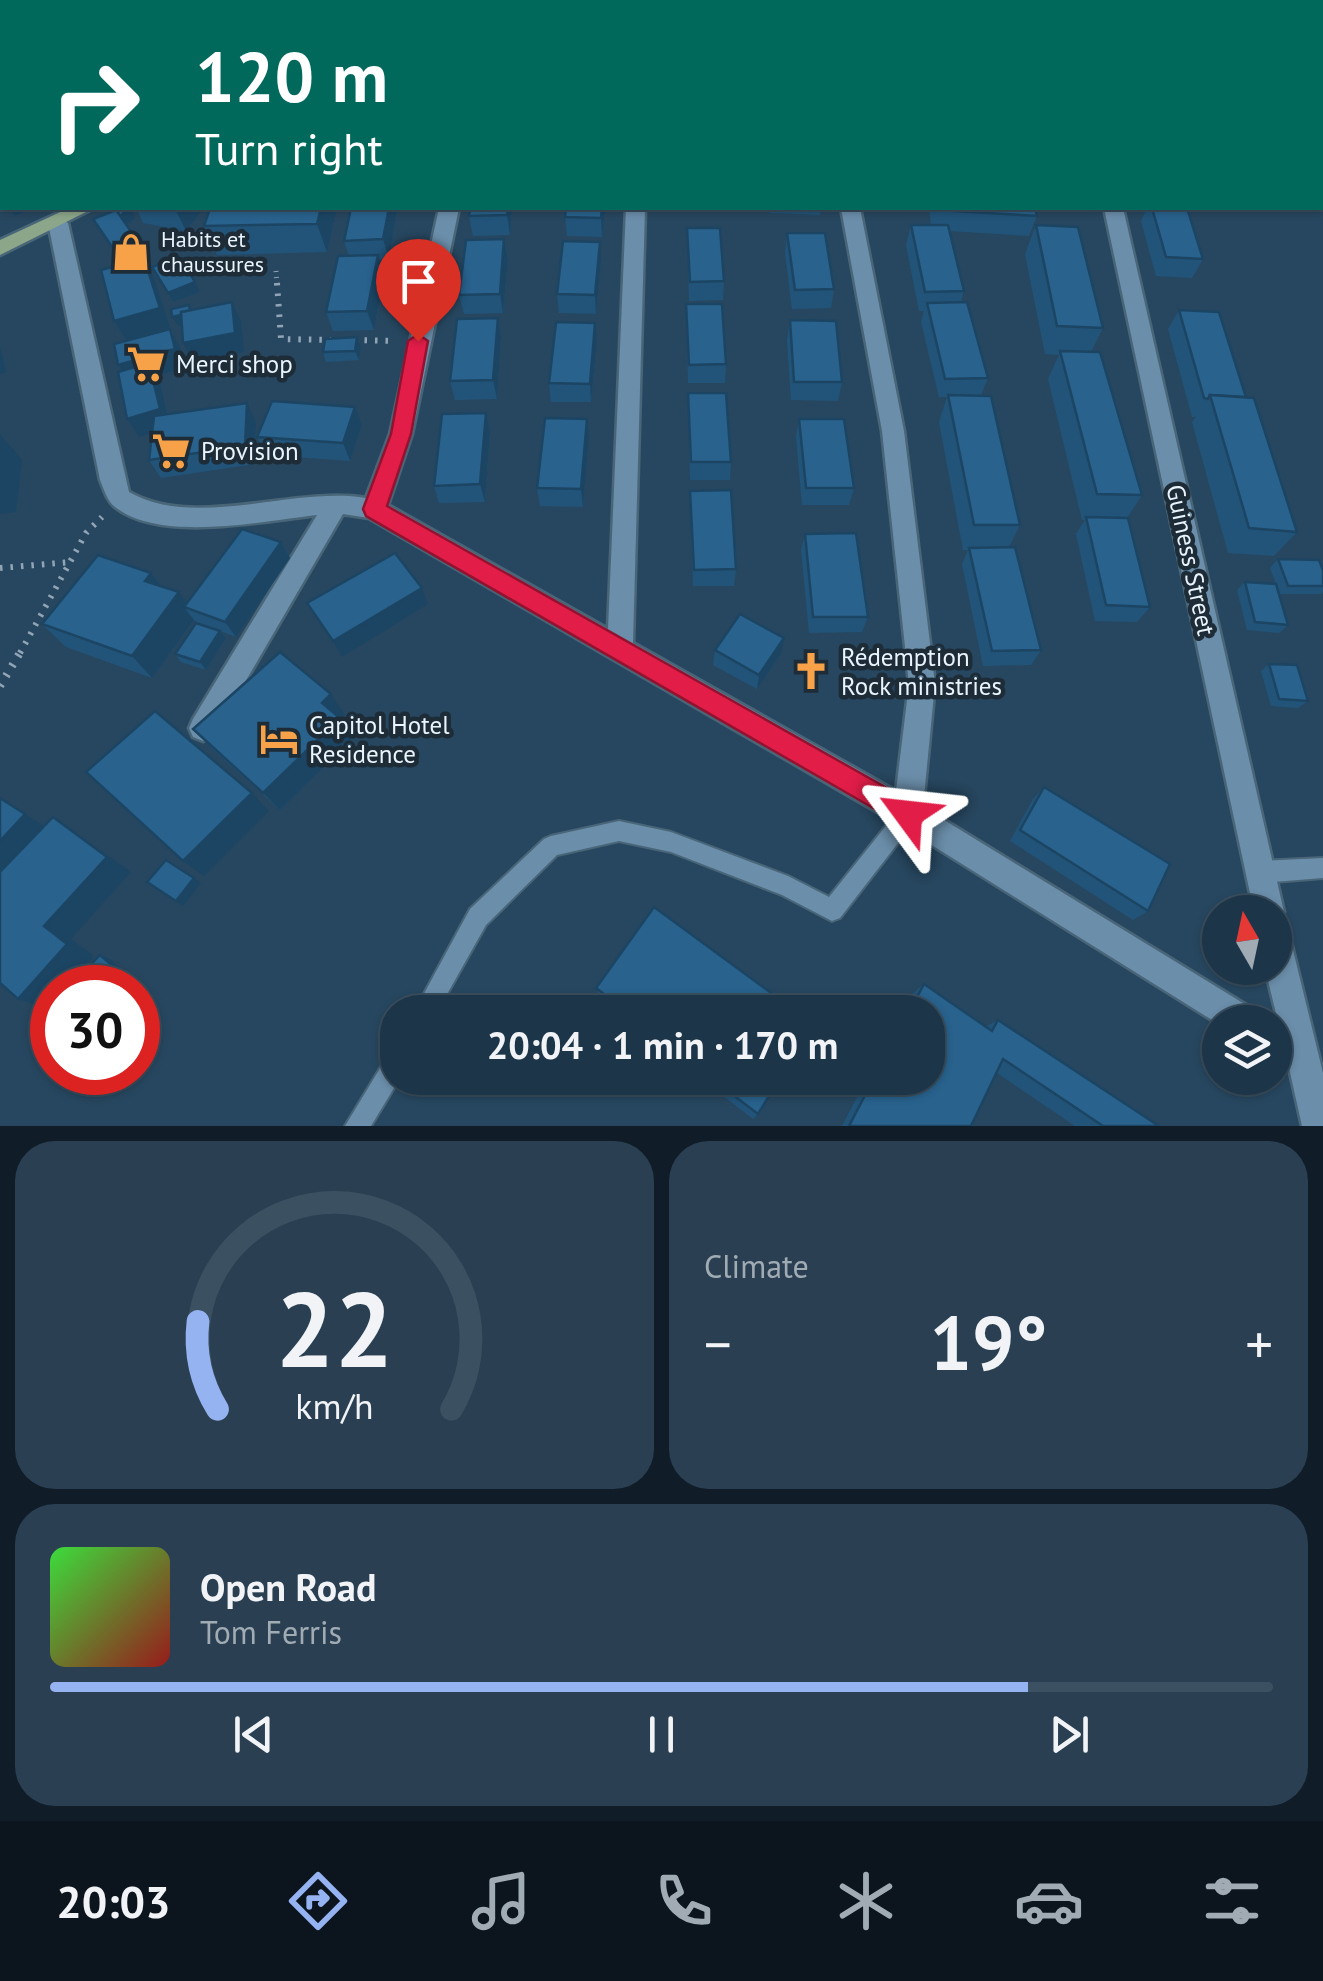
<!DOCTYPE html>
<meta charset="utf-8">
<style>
body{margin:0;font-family:"PT Sans",sans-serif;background:#2a4052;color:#f1f3f6;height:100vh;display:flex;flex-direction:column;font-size:38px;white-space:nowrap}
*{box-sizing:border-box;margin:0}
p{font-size:32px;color:#a0abb4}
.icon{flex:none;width:55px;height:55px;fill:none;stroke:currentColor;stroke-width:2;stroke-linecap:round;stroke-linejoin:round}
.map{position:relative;height:1126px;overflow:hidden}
.details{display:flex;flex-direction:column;gap:15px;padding:15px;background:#101d28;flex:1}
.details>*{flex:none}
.top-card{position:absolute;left:0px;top:0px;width:1325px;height:210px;box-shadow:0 2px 8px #0004,0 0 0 2px #3b5060;background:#00695c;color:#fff;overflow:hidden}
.needle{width:65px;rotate:351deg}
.buttons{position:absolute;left:1202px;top:895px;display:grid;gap:20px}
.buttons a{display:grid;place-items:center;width:90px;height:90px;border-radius:50%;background:#1d3548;box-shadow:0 2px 8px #0004,0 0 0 2px #3b5060;font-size:50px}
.speed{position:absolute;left:30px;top:965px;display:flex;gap:20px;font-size:50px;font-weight:700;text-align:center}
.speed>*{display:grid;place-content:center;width:130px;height:130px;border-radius:50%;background:#1d3548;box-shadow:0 2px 8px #0004,0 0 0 2px #3b5060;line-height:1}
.speed .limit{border:15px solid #d22;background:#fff;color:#111}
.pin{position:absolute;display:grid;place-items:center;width:85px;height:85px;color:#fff;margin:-102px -42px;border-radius:50% 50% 50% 0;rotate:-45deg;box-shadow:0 0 10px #0007}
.pin .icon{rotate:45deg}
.me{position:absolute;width:110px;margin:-55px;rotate:300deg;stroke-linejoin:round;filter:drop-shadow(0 0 8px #0008)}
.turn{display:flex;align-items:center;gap:35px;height:210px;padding:0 30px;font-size:45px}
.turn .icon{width:130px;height:130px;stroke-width:2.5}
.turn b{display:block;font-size:70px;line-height:85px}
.big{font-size:75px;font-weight:700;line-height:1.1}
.details .widget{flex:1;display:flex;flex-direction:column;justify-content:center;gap:15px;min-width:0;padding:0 35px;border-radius:40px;background:#2a4052}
.details .dial{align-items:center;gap:0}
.dial svg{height:260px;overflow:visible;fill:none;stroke:#3b5060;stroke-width:7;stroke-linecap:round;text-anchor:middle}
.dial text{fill:#f1f3f6;stroke:none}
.song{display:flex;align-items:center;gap:30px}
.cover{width:120px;height:120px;border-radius:15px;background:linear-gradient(135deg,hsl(120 70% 55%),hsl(0 70% 35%))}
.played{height:10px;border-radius:5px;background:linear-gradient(90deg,#95b2f1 80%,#3b5060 80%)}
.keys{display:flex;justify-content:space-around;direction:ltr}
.heat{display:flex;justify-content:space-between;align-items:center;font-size:55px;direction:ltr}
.details .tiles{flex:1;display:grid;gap:15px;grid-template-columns:1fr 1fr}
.widget:last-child{grid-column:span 2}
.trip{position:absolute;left:380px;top:995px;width:565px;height:100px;border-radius:40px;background:#1d3548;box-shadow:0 2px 8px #0004,0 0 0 2px #3b5060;font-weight:700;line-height:100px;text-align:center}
.tabs{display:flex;height:160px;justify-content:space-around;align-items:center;background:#0c151d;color:#a0abb4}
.tabs .icon{width:70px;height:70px}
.tabs .on{color:#95b2f1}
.tabs b{font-size:45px;color:#f1f3f6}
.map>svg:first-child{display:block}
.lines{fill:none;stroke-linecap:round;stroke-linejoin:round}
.lane-casing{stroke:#496578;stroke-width:4}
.street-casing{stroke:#496578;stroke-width:5}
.primary-casing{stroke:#496578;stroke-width:5}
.highway-casing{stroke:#496578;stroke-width:5}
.path-far2{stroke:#91a5b6;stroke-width:5;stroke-dasharray:1 5;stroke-linecap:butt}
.path-far1{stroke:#91a5b6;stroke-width:6;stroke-dasharray:2.5 8;stroke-linecap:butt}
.path{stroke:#91a5b6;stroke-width:8;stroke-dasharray:2.5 9;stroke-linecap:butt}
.lane{fill:#6b8eaa;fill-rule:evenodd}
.street{fill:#6b8eaa;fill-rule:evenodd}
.primary{fill:#8ba689;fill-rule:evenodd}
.highway{fill:#a0b673;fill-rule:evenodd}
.wall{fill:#225479}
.shaded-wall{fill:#1c4563}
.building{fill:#28628d;stroke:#1c4563;stroke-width:2.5}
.route{fill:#e11d48;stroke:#92132f;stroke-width:2.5}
.labels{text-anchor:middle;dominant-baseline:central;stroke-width:9;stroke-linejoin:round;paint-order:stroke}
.far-poi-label{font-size:22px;fill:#e9f4fd;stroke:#1d2c37;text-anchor:start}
.poi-label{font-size:25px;fill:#e9f4fd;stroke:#1d2c37;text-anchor:start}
.street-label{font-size:25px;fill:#e9f4fd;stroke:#1d2c37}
</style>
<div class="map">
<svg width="1323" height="1126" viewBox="0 0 1323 1126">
<rect width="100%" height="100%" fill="#274760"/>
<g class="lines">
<!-- lane casing -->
<g class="lane-casing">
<g id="lane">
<polygon points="908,804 915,807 918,814 915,821 840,918 832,921 782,895 671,852 619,841 557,855 486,925 437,1012 414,1012 470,909 544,839 551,836 619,821 671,832 788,876 829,897 901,807"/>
<polygon points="1323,858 1323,878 1259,883 1252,879 1248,872 1252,865 1259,861"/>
<polygon points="398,1049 398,1078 400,1078 371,1126 345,1126 390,1052"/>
</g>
</g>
<!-- street casing -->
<g class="street-casing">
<g id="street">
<rect x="1322" y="74" width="1" height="11"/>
<path d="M439,208H459L412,434L388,505L608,629L626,208H645L633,643L896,791L909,684L882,431L841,208H860L904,431L935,684L923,807L1256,1011L1261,1022L1220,1025L898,824L369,518L343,514L213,737L203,741L193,737L189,728L193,719L317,515C263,521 161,543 115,507C107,501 104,489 100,480L48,223L58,217L68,223L129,492C195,530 293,486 366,498L390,434Z"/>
<polygon points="1104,208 1123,208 1284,912 1275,925 1275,912 1254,912"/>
<polygon points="1275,926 1286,931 1291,942 1323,1073 1323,1126 1302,1126 1289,1068 1275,1060 1275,1025 1279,1026 1265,968 1275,968"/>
</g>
</g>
<!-- primary casing -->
<g class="primary-casing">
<polygon id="primary" points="69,208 94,208 0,255 0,240"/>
</g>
<!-- highway casing -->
<g class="highway-casing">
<g id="highway">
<polygon points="305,0 339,0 341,2 307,2"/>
<polygon points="410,0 447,0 449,2 412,2"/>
<rect x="1322" y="36" width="1" height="12"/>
</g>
</g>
<!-- path-far2 -->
<polyline class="path-far2" points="276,271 277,286"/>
<!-- path-far1 -->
<g class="path-far1">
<polyline points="277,283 281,339 331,340"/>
<polyline points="354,340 396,341"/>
<polyline points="0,568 71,562"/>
<polyline points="20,653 86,533 102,517"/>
</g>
<!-- path -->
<polyline class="path" points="0,686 21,651"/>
<!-- lane -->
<use href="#lane" class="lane"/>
<!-- street -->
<use href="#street" class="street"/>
<!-- primary -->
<use href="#primary" class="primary"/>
<!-- highway -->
<use href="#highway" class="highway"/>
</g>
<!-- wall -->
<g class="wall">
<polygon points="152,0 176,0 174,2 154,2"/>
<polygon points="2,49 2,84 0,83 0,51"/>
<polygon points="133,208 204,208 186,231 143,223 136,208"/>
<polygon points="337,208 327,252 217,255 204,226"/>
<polygon points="351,208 397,208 397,209 389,259 379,259 384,274 374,330 333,331 326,312 349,256 344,241"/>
<polygon points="470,208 512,208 510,235 473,236 469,216"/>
<polygon points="566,208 605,208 602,237 567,236 565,217"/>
<polygon points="702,208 739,208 739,210"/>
<polygon points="770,208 821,208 820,215 770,213"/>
<polygon points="929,208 1035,208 1037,216 1029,236 950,231 964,291 961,302 988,378 981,395 1020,525 1009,547 1041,650 1031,665 983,666 962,564 968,550 963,550 939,422 947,397 939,397 921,322 924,311 919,311 906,245 911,225 931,225"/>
<polygon points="1147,208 1187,208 1203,259 1192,278 1156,276 1141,221"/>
<polygon points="135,218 126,225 144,250 153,267 200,292 173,302 154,270 152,271 170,327 126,340 114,321 122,264 93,219"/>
<polygon points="1036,225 1103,328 1091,352 1142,495 1127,518 1150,607 1137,622 1095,621 1076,534 1085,520 1082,520 1048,379 1059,355 1045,354 1025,254"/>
<polygon points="687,228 724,281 723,300 689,301"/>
<polygon points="787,233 834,289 831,308 792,309 785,253"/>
<polygon points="504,239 508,259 503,313 464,314 459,295"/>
<polygon points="601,261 596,314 559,313 557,294"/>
<polygon points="686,304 726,364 725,383 688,383"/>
<polygon points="1179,310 1246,397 1297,532 1274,556 1228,553 1192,422 1196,417 1192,417 1168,329"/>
<polygon points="498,318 501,337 497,399 455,400 450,381"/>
<polygon points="790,320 842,382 838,401 791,400 787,340"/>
<polygon points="170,329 181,348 185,368 157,376 160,382 168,414 256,422 255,464 161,478 149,460 152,433 139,437 122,371 118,365"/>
<polygon points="357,337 361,347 359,360 326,362 323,352"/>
<polygon points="597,342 591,402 551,402 549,383"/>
<polygon points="688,393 731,462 730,480 690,480"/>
<polygon points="486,413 490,431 485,502 439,503 434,486"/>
<polygon points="587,419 589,437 583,507 540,506 537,488"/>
<polygon points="799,419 854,488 849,505 802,505 796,437"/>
<polygon points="362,425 350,461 267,455 257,437"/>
<polygon points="690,491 736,569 734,586 693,586"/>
<polygon points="805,534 868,617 862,632 809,633 801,550"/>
<polygon points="281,542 290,558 236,637 220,631 226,638 206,670 181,662 175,654 197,623 194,620 152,678 66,647 42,624 151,573 162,586 187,603"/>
<polygon points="1278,559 1323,570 1323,592 1321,594 1280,594 1270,568"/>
<polygon points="1245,582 1288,625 1279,633 1247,630 1237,590"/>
<polygon points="715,650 781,654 757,689 713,665"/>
<polygon points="1269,664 1308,701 1298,708 1271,706 1261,671"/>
<polygon points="345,715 341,719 353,738 280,810 212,749 193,729"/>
<polygon points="1044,787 1148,911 1133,920 1010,841 1033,799"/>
<polygon points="924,984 985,1027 998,1020 1159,1126 1075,1126 997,1073 971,1126 842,1126 867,1078 928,1078 928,1012 902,1012 911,995"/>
<polygon points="596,988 797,1012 618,1012 600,998"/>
<polygon points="700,1078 780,1078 758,1114 753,1119"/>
</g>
<!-- shaded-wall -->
<g class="shaded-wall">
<polygon points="0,193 2,196 2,208 32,208 15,216 10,208 0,213"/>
<polygon points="130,208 135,218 116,234 110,224"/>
<polygon points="179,208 204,208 186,231 176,211"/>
<polygon points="321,208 337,208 327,252 317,224"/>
<polygon points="389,208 397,208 397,209 389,259 383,239"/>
<polygon points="508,208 512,208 510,235 507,215"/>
<polygon points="602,208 605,208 602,237 601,218"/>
<polygon points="504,239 508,259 503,313 500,294"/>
<polygon points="600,242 601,261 596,314 595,295"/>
<polygon points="144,250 154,270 152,271 170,327 126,340 114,321 132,279 121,260"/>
<polygon points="378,255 384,274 374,330 367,311"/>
<polygon points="195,282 200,292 173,302 168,293"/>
<polygon points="232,302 241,321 244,352 193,362 183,343"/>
<polygon points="189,305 194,314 195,322 178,326 172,317"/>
<polygon points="498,318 501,337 497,399 493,380"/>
<polygon points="595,323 597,342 591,402 590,384"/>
<polygon points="170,329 181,348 185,368 157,376 160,382 171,428 139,437 127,419 130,384 118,365"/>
<polygon points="357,337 361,347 359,360 355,351"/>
<polygon points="0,346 6,372 0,374"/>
<polygon points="247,403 256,422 255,464 245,446"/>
<polygon points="355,407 362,425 350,461 343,443"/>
<polygon points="486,413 490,431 485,502 480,484"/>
<polygon points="587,419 589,437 583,507 581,489"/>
<polygon points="0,434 22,460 16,512 0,514"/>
<polygon points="281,542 290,558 236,637 225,622"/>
<polygon points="151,573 170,596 145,581"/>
<polygon points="422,588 428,604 342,657 333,641"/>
<polygon points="179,592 192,610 184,607 194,620 152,678 132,656"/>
<polygon points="220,631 226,638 206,670 200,662"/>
<polygon points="784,638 781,654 757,689 759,675"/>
<polygon points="331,694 345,715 341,719 353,738 280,810 263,793 322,703"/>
<polygon points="252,793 269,811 204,876 183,861"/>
<polygon points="0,798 52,831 0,890"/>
<polygon points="53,817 131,872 71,939 94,956 67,988 52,988 52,1004 48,1009 18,999"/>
<polygon points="194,878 201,883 183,906 176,901"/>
<polygon points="100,955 110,959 122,970 106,988 93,988"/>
</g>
<!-- building -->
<g class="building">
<polygon points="2,49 2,66 0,66 0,51"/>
<polygon points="0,141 2,141 2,196 0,193"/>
<polygon points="115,208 130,208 120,216 116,210 108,213"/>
<polygon points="158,208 179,208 176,211"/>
<polygon points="210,208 321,208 317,224 204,226"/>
<polygon points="351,208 389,208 383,239 344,241"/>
<polygon points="470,208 508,208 507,215 469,216"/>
<polygon points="566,208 602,208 601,218 565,217"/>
<polygon points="936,208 1035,208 1037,216 936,210"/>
<polygon points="1152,208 1187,208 1203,259 1166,257"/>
<polygon points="116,210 144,250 121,260 93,219"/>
<polygon points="911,225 948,225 964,291 925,292"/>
<polygon points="1036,225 1078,227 1103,328 1057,326"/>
<polygon points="687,228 720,228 724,281 690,282"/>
<polygon points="787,233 825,233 834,289 795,290"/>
<polygon points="504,239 500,294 459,295 466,240"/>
<polygon points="563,241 600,242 595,295 557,294"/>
<polygon points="378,255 367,311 326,312 338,256"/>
<polygon points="180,257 195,282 168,293 152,267"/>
<polygon points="144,258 160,308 114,321 101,270"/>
<polygon points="232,302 235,333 183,343 181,312"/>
<polygon points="967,302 988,378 945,379 927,303"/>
<polygon points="686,304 722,304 726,364 689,365"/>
<polygon points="189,305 190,310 181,312 181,315 172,317 171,309"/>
<polygon points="1179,310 1219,312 1246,397 1210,395 1208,399 1204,398"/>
<polygon points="498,318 493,380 450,381 457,319"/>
<polygon points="790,320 836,321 842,382 794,382"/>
<polygon points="556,322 595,323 590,384 549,383"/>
<polygon points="170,329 175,349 118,365 114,344"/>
<polygon points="357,337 355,351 323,352 325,339"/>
<polygon points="1060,351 1100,352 1142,495 1097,494"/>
<polygon points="149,363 160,409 127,419 118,372"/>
<polygon points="688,393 726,393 731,462 691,462"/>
<polygon points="948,395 991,396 1020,525 974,525"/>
<polygon points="1210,395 1254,398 1297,532 1249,528"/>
<polygon points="272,401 355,407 343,443 257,437"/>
<polygon points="247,403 245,446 149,460 154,416"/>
<polygon points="486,413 480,484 434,486 442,414"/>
<polygon points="545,418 587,419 581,489 537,488"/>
<polygon points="799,419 844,419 854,488 806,488"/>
<polygon points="731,490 736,569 694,570 690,491"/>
<polygon points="1086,517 1128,518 1150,607 1106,605"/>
<polygon points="242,529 281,542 225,622 184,607"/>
<polygon points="856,533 868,617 813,617 805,534"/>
<polygon points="1015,547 1041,650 992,651 969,548"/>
<polygon points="395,553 422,588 333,641 307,603"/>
<polygon points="98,555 151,573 145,581 179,592 132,656 42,624"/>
<polygon points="1278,559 1319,560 1323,570 1323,586 1288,586"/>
<polygon points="1245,582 1276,584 1288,625 1255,622"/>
<polygon points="740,614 784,638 759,675 715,650"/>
<polygon points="196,623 220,631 200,662 175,654"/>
<polygon points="280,652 331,694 322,703 340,718 263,793 193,729"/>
<polygon points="1269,664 1297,665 1308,701 1279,699"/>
<polygon points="155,711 252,793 183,861 86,772"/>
<polygon points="1044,787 1170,864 1148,911 1020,830"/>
<polygon points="0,798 25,814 0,841"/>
<polygon points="53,817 107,857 44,926 67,944 18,999 0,983 0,872"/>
<polygon points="166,860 194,878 176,901 147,882"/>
<polygon points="654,907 797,1012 628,1012 596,988"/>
<polygon points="100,955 113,966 93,988 90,988 79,977"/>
<polygon points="924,984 992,1031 998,1020 1159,1126 1103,1126 1003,1059 971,1126 849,1126 874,1078 928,1078 928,1012 909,1012"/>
<polygon points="711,1078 780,1078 758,1114"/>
</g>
<!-- route -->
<polygon class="route" points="418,334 428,341 411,434 387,506 917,805 921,814 917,823 908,827 899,823 366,516 363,509 391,434 408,341"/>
<!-- icons -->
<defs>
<g id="shop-bare" transform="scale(3)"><path d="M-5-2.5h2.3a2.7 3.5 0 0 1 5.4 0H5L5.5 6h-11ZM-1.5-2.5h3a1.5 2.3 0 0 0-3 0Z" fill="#f7a148" stroke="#1d2c37" stroke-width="2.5" paint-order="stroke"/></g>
<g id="supermarket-bare" transform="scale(3)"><path d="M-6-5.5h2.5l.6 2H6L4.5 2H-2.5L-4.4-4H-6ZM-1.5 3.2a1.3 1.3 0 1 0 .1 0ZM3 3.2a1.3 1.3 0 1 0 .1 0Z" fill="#f7a148" stroke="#1d2c37" stroke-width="2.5" paint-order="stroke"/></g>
<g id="church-bare" transform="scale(3)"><path d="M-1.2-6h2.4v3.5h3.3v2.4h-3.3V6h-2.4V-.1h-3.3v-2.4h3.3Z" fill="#f7a148" stroke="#1d2c37" stroke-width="2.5" paint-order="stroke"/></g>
<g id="hotel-bare" transform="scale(3)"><path d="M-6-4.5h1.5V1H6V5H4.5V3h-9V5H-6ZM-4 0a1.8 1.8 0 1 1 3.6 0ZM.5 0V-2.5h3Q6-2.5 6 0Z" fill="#f7a148" stroke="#1d2c37" stroke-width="2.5" paint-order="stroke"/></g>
</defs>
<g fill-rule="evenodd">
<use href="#shop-bare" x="131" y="252"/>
<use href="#supermarket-bare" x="146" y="364"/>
<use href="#supermarket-bare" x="171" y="451"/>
<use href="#church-bare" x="811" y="671"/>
<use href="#hotel-bare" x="279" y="739"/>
</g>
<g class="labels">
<!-- far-poi labels -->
<g class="far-poi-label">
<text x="161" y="239">Habits et<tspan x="161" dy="25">chaussures</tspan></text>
</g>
<!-- poi labels -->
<g class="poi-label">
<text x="176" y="364">Merci shop</text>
<text x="201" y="451">Provision</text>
<text x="841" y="657">Rédemption<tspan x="841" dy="29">Rock ministries</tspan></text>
<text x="309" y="725">Capitol Hotel<tspan x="309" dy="29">Residence</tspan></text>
</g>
<!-- street labels -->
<g class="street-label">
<text transform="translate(1191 560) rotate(78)">Guiness Street</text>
</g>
</g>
</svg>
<div class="buttons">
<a><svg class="needle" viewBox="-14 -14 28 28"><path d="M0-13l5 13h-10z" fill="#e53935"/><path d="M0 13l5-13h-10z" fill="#a0abb4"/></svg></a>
<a><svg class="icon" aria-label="layers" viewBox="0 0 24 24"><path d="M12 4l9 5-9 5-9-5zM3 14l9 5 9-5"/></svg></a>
</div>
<div class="speed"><div class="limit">30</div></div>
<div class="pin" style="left:418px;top:341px;background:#d93025"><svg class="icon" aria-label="arrive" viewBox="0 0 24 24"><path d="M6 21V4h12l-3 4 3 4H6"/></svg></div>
<svg class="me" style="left:908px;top:814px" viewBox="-20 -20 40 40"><path d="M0-17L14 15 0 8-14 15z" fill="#e11d48" stroke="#fff" stroke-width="4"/></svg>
<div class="trip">20:04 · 1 min · 170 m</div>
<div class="top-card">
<div class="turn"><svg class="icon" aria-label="right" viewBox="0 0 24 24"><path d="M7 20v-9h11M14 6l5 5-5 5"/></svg><div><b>120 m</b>Turn right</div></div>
</div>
</div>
<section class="details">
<div class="tiles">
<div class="widget dial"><svg viewBox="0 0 100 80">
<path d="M14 69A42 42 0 1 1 86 69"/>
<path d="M14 69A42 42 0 0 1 8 42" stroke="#95b2f1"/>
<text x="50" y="56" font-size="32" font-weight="700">22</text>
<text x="50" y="72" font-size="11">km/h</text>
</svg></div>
<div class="widget"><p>Climate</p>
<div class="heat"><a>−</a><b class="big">19°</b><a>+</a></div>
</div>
<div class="widget">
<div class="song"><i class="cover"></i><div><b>Open Road</b><p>Tom Ferris</p></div></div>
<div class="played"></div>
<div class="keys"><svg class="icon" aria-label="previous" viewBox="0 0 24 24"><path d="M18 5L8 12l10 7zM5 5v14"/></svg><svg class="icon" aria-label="pause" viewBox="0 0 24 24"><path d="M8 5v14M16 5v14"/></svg><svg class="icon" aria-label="next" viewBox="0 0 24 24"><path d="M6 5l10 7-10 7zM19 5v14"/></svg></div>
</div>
</div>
</section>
<nav class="tabs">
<b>20:03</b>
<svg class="icon on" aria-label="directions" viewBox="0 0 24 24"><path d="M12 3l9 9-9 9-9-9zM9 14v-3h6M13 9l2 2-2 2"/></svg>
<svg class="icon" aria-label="music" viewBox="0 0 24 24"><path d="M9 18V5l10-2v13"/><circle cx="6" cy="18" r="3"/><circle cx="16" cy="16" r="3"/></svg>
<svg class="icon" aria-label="phone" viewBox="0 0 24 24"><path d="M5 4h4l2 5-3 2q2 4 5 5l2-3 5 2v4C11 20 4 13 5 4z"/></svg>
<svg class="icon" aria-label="climate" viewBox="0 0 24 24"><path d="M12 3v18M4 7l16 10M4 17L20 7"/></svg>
<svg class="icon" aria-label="car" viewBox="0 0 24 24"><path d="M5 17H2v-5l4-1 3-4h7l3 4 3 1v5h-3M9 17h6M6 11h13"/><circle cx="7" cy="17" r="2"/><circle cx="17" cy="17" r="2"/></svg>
<svg class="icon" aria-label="filters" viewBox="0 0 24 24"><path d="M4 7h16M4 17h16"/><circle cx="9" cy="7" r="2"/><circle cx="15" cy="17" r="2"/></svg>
</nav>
